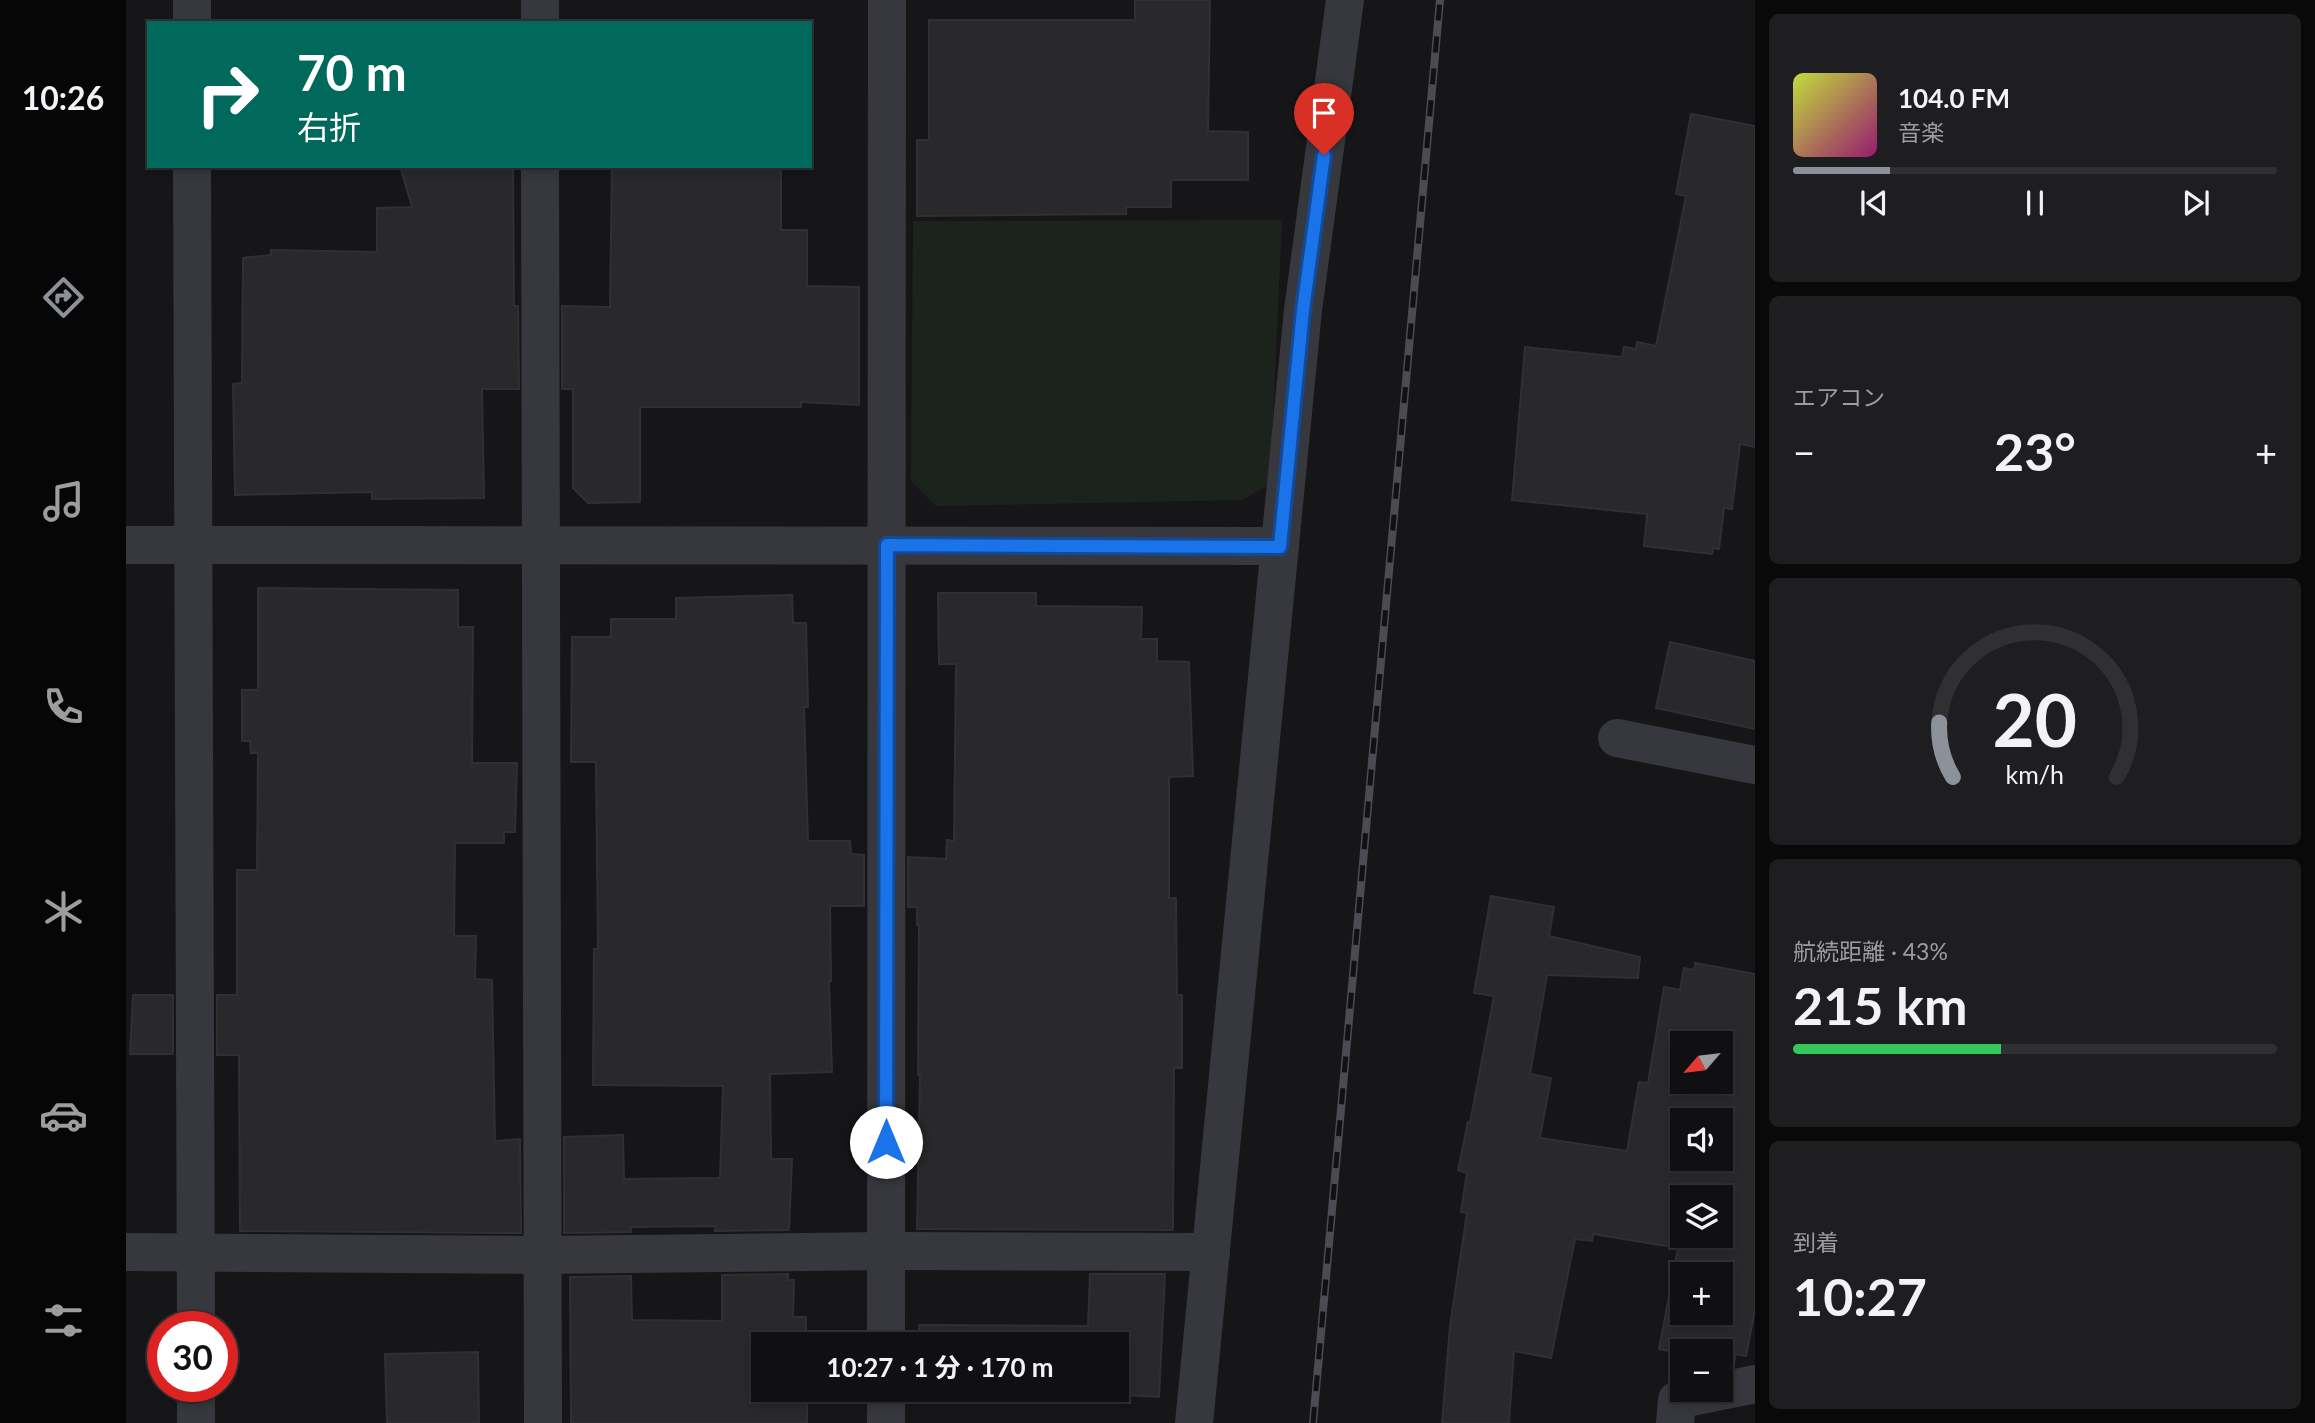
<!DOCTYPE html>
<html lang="ja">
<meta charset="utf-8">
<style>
body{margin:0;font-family:Lato,"Noto Sans JP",sans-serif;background:#1e1e20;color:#f1f3f6;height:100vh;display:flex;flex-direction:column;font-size:26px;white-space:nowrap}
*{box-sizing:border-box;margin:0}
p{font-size:23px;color:#9c9d9f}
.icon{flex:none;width:38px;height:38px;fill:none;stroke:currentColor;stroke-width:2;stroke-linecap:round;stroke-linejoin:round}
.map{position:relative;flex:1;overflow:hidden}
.panel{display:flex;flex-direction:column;gap:14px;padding:14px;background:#09090a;width:560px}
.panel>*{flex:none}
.top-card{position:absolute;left:21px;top:21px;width:665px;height:147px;border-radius:0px;box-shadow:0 4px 10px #0003,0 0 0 2px #303032;background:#00695c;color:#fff;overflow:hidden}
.needle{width:46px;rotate:242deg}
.tools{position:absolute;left:1544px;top:1031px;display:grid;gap:14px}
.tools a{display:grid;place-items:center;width:63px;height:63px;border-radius:0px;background:#101012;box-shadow:0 4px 10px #0003,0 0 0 2px #303032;font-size:35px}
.speed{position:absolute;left:21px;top:1311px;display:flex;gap:14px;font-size:35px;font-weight:700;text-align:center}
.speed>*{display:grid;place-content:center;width:91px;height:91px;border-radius:50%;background:#101012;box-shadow:0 4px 10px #0003,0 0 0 2px #303032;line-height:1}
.speed .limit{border:10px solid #d22;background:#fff;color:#111}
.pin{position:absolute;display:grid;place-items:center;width:60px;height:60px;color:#fff;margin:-72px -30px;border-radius:50% 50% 50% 0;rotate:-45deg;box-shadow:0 0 7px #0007}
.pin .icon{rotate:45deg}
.me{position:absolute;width:77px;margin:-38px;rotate:0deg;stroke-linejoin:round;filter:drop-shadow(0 0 5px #0008)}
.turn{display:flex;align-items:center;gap:24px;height:147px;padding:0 35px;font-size:32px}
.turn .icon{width:91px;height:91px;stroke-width:2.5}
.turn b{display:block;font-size:49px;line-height:60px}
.big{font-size:52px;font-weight:700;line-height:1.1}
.panel .card{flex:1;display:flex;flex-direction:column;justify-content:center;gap:10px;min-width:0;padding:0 24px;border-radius:10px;background:#1e1e20}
.panel .dial{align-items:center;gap:0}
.dial svg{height:182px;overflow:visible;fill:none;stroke:#303032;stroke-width:7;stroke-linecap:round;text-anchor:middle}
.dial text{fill:#f1f3f6;stroke:none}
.song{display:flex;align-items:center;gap:21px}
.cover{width:84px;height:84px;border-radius:10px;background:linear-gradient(135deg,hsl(70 70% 55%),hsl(320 70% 35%))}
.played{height:7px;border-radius:4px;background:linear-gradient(90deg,#8c9099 20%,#303032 20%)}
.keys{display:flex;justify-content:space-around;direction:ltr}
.heat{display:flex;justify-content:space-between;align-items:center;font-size:38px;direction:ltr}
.charge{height:10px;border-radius:5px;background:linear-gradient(90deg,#34c759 43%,#303032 0)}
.trip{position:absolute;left:625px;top:1332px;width:378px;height:70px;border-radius:0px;background:#101012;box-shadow:0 4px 10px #0003,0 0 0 2px #303032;font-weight:700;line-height:70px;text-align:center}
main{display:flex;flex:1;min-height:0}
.tab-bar{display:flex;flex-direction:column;width:126px;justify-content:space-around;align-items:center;background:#060607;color:#9c9d9f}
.tab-bar .icon{width:49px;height:49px}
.tab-bar .active{color:#8c9099}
.tab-bar b{font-size:32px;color:#f1f3f6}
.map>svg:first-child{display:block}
.green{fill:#1c231d}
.building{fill:#29292c;stroke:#303034;stroke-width:2;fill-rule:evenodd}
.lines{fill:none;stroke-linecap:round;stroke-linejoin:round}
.minor{stroke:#37383d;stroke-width:38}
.rail-casing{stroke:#4a4c52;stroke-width:8}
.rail{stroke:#111113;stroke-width:5;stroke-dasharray:16;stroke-linecap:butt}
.route-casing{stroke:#114b97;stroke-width:18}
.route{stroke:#1a73e8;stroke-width:12}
</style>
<main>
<nav class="tab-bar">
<b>10:26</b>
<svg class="icon active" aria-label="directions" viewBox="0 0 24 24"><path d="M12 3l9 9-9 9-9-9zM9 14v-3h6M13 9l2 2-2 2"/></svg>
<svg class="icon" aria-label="music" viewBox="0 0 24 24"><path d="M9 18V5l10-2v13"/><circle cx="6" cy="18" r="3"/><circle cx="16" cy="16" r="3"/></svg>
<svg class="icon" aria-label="phone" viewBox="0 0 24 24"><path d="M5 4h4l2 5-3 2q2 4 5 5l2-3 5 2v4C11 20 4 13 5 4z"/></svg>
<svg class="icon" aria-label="climate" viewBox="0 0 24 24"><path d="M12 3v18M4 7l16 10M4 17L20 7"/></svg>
<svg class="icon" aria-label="car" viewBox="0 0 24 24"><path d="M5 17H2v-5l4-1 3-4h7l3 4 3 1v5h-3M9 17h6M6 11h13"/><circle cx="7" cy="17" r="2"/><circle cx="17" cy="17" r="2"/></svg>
<svg class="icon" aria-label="filters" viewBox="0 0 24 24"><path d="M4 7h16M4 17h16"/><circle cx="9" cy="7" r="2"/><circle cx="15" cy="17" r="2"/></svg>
</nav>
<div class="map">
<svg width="1629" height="1423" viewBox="0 0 1629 1423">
<rect width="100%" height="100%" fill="#161618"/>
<!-- green -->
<polygon class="green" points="1156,220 1144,484 1116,500 810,506 785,481 787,221"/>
<!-- building -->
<g class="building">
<polygon points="1009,0 1084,0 1082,131 1122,132 1122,180 1045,180 1045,207 1000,207 1000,214 791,216 791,140 803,140 803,20 1009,20"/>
<polygon points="1565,114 1629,126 1629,447 1614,444 1606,509 1598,508 1593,549 1587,548 1586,554 1518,546 1521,514 1386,500 1399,347 1496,357 1498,347 1510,349 1511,342 1530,346 1560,196 1550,194"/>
<polygon points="274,166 387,166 388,306 392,306 393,389 356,389 358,498 246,499 246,492 109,495 107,384 116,383 117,258 145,255 145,250 251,252 251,208 286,207"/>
<polygon points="486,166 655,166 655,230 681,230 681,286 733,287 733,405 675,402 675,407 514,407 514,502 462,503 447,488 447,389 436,389 436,306 484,307"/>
<polygon points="132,588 332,590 332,627 347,627 346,763 391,763 389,832 378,832 378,843 329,843 328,936 350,936 349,979 366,980 369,1141 394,1139 395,1233 114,1231 113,1055 91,1055 91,995 111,995 111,870 131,870 132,753 125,753 124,741 116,741 116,690 132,690"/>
<polygon points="812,593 910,593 910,606 1016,607 1015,639 1031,639 1031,661 1063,662 1067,776 1043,777 1043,898 1050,898 1051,995 1056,995 1056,1068 1048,1068 1047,1230 791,1229 794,1075 792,1075 793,925 791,925 791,907 782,907 782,857 820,859 821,840 828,841 830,664 813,664"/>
<polygon points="666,595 667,623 680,623 682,707 678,707 682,841 724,841 725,854 738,855 738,906 704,906 705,981 703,981 706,1072 644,1074 645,1159 666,1159 663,1230 589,1231 590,1226 505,1227 505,1232 438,1233 438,1137 497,1135 498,1179 594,1178 597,1086 467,1085 468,949 472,949 470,762 445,762 446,637 485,637 485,619 550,619 550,598"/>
<polygon points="1544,642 1629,661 1629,729 1530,708"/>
<path d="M1365,896L1428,907L1423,936L1514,957L1512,978L1421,975L1404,1074L1425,1078L1414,1138L1501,1151L1513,1082L1522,1083L1538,987L1554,990L1558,968L1568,970L1569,963L1629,974V1310L1620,1356L1610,1354L1608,1363L1594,1360V1351H1556V1354L1533,1349L1552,1248L1467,1234L1466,1241L1449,1239L1425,1358L1388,1351L1383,1423H1316L1324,1326L1341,1213L1335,1212L1341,1173L1332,1170L1342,1122L1344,1123L1368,996L1348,993ZM1556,1043H1594V1082H1556ZM1556,1120H1594V1158H1556ZM1556,1197H1594V1236H1556ZM1556,1274H1594V1312H1556Z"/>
<polygon points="7,995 47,995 47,1054 4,1054"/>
<polygon points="662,1274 662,1280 668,1280 667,1317 680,1317 680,1344 637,1344 637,1390 681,1390 681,1423 445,1423 444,1277 505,1276 506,1320 596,1321 596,1275"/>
<polygon points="964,1274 1039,1274 1033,1397 963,1393 963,1390 948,1390 990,1390 990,1344 793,1344 793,1325 962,1326"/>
<polygon points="352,1352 353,1423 261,1423 259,1354"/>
</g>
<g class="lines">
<!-- minor -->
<g class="minor">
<polyline points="66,0 66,23"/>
<polyline points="414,0 414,23"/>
<polyline points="66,166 70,1326"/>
<polyline points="414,166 417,1423"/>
<polyline points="0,545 1154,546"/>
<polyline points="1491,738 1629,765"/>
<polyline points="0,1252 417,1255 760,1251 1085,1252"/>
<polyline points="760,1344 761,0"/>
<polyline points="760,1390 760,1423"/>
<polyline points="70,1423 70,1386"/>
<polyline points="1068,1423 1177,310 1219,0"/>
<polyline points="1549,1423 1551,1400 1629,1384"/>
</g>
<!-- rail casing -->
<g class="rail-casing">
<polyline id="rail" points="1187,1423 1314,0"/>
</g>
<!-- rail -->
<use href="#rail" class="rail"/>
</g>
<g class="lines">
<!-- route casing -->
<g class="route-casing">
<polyline id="route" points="760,1142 761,545 1154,547 1177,310 1198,155"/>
</g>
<!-- route -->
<use href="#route" class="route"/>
</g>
</svg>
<div class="tools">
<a><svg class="needle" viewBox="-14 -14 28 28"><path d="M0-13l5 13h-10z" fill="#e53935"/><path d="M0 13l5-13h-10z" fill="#9c9d9f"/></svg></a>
<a><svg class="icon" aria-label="sound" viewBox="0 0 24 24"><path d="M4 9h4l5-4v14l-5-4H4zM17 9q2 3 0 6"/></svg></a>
<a><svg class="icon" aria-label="layers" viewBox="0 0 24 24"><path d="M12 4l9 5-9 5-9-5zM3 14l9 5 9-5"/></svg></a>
<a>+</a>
<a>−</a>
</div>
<div class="speed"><div class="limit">30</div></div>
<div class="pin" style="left:1198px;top:155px;background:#d93025"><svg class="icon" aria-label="arrive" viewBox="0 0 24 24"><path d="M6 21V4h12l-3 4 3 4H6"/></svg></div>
<svg class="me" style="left:760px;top:1142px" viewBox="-20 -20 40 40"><circle r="19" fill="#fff"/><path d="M0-13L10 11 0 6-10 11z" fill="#1a73e8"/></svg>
<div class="trip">10:27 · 1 分 · 170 m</div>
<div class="top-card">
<div class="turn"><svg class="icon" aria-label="right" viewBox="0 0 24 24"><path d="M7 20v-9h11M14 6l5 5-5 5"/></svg><div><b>70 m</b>右折</div></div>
</div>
</div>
<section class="panel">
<div class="card">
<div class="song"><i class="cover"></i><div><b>104.0 FM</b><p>音楽</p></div></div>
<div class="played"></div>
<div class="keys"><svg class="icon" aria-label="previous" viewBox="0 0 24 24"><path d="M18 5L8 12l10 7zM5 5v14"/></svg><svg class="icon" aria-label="pause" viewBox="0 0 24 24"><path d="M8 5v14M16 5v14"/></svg><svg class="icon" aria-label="next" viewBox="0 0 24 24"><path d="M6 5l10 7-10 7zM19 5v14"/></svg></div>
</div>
<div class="card"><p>エアコン</p>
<div class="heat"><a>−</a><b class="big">23°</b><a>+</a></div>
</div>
<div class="card dial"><svg viewBox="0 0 100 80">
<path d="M14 69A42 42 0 1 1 86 69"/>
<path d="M14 69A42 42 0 0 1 8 45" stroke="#8c9099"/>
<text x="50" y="56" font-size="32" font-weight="700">20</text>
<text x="50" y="72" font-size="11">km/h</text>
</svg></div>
<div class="card"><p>航続距離 · 43%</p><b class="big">215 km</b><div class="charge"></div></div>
<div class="card"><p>到着</p><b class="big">10:27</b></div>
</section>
</main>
